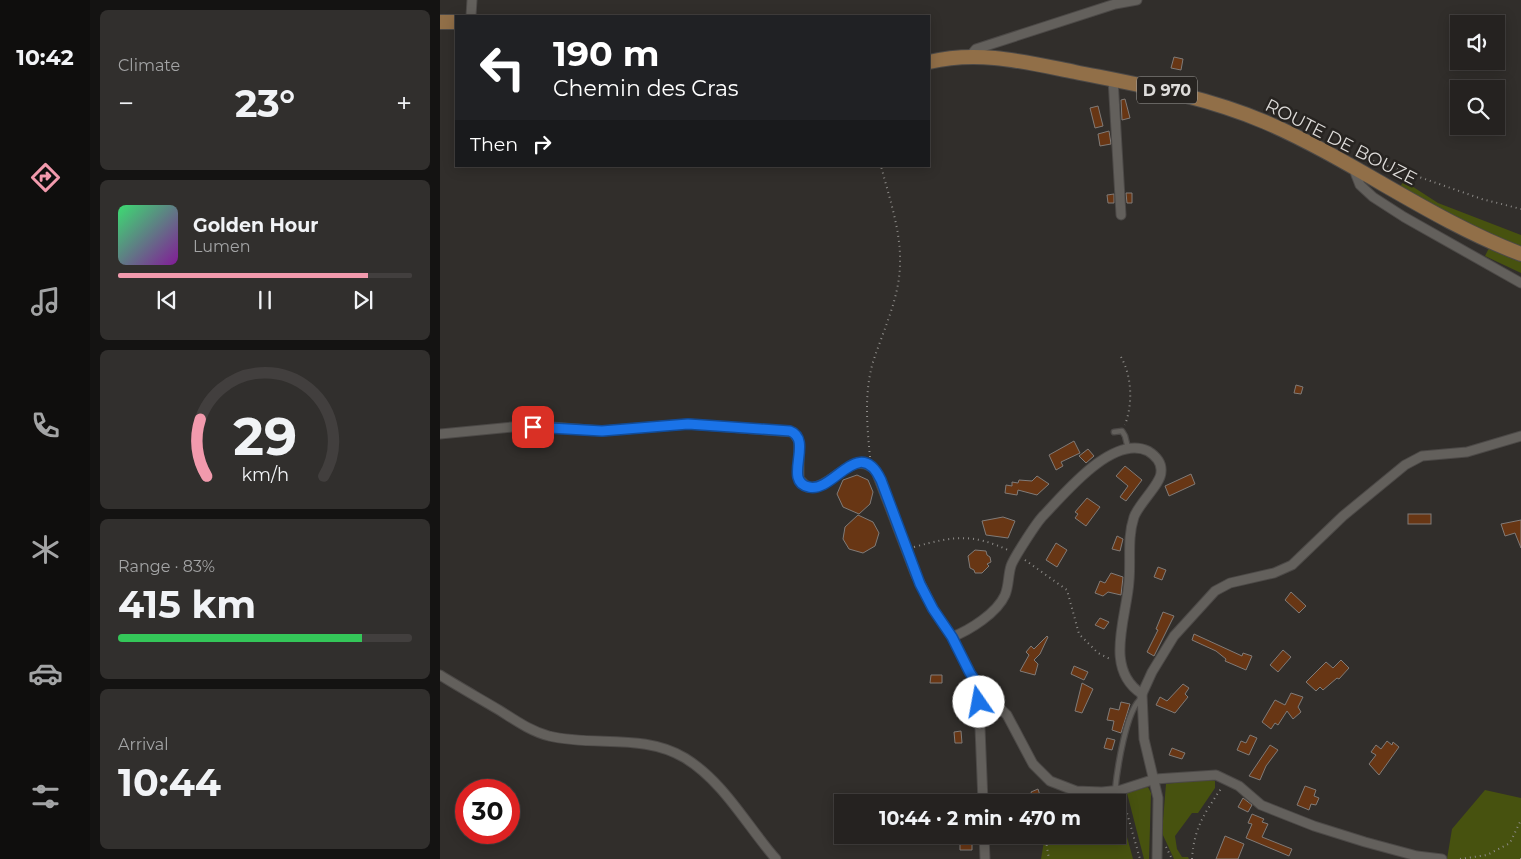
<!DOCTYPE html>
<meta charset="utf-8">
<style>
body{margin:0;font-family:Montserrat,sans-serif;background:#312f2d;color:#f1f3f6;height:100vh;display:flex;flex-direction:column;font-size:19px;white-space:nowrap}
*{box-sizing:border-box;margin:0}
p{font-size:16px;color:#a3a4a5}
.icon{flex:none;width:28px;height:28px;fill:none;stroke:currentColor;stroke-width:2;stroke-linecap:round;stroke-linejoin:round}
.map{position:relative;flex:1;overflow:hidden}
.side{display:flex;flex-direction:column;gap:10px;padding:10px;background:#141312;width:350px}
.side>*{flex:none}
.hud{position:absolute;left:15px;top:15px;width:475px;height:152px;border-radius:0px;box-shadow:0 2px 12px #0003,0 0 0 1px #423f3e;background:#202124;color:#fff;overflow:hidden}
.tools{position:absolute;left:1010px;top:15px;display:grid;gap:10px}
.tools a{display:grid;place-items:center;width:55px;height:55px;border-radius:0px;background:#252220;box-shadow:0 2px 12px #0003,0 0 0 1px #423f3e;font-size:25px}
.speed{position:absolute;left:15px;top:779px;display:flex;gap:10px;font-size:25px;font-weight:700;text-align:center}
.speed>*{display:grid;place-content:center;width:65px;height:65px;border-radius:50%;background:#252220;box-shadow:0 2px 12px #0003,0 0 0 1px #423f3e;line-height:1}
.speed .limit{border:8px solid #d22;background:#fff;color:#111}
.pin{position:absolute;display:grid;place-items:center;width:42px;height:42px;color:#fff;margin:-21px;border-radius:10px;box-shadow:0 2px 8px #0006}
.me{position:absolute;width:55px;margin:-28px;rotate:348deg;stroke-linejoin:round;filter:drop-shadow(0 0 4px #0008)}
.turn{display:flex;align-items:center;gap:18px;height:105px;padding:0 15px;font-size:22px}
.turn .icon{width:65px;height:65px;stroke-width:2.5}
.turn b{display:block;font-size:35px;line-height:42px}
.then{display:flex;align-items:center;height:48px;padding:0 15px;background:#0003;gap:10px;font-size:19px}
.big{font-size:38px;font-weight:700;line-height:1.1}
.side .tile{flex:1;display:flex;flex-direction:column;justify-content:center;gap:8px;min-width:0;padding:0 18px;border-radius:8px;background:#312f2d}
.side .dial{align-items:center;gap:0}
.dial svg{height:130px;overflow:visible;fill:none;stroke:#423f3e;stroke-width:7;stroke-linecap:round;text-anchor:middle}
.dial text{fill:#f1f3f6;stroke:none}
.song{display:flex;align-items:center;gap:15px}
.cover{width:60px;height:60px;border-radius:8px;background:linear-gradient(135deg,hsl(140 70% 55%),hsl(290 70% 35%))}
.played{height:5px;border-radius:2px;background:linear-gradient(90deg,#f29aad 85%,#423f3e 85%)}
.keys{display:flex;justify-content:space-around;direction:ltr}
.heat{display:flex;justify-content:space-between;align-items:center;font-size:28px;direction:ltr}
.charge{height:8px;border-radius:4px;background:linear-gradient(90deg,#34c759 83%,#423f3e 0)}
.trip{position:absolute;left:394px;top:794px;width:292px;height:50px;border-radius:0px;background:#252220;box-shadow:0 2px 12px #0003,0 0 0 1px #423f3e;font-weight:700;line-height:50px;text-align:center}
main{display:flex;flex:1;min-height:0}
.tabs{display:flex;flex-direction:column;width:90px;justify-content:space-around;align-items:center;background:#0f0e0d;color:#a3a4a5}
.tabs .icon{width:35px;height:35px}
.tabs .on{color:#f29aad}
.tabs b{font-size:22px;color:#f1f3f6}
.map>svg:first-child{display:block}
.green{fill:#47520f}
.building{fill:#683614;stroke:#807b78}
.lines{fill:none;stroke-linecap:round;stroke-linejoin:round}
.lane-casing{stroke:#4c4947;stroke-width:7}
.street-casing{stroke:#4c4947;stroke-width:11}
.primary-casing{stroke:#4c4947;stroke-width:16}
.path{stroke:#8e8c89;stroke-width:2;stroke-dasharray:1 4;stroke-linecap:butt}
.lane{stroke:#63605c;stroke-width:4.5}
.street{stroke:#63605c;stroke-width:9}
.primary{stroke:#916f48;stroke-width:14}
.route-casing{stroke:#114b97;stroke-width:12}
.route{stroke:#1a73e8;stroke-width:9}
.labels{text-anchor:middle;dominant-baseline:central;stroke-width:5;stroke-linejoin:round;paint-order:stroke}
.shield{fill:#272421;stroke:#a7a5a2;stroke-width:1}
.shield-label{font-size:16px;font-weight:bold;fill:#dedcda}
.street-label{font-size:18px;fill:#dedcda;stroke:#272421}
</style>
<main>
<nav class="tabs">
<b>10:42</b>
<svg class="icon on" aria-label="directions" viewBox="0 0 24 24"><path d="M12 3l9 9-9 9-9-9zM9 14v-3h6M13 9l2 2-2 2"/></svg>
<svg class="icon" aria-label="music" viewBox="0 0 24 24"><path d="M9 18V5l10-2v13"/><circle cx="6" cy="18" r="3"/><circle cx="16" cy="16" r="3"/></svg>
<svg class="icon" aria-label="phone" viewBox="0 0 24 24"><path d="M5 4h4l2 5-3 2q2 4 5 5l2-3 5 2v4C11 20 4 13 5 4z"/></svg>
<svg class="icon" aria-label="climate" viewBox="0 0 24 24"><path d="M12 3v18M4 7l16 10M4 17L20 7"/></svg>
<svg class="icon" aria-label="car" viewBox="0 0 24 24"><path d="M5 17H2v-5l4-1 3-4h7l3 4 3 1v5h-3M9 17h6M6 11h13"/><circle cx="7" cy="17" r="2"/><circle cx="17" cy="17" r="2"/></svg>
<svg class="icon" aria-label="filters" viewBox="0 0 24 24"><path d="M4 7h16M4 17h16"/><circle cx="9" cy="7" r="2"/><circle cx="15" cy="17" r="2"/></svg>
</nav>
<section class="side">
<div class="tile"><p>Climate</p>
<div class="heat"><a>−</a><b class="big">23°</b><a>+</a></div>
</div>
<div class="tile">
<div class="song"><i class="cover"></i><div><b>Golden Hour</b><p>Lumen</p></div></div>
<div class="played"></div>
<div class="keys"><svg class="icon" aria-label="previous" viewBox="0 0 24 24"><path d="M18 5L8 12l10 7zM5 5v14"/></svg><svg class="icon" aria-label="pause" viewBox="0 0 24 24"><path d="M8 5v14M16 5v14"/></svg><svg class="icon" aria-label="next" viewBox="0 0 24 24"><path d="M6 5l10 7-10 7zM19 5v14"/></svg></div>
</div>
<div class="tile dial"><svg viewBox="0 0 100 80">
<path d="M14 69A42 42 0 1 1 86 69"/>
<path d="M14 69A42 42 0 0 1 10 34" stroke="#f29aad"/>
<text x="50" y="56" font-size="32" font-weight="700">29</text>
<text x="50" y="72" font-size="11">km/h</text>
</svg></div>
<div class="tile"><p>Range · 83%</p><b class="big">415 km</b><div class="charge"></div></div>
<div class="tile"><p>Arrival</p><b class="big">10:44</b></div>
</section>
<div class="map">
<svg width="1081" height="859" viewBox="0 0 1081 859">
<rect width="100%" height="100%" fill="#312e2b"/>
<!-- green -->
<g class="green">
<polygon points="964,181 998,203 1081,235 1081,248 1041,230 959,188"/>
<polygon points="1049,248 1081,261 1081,273 1045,256"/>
<polygon points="767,779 775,781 775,788 758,813 752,813 735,836 737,849 742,857 748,857 749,859 734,859 722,833 726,784"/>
<polygon points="708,787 711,793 709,859 704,859 687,793"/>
<polygon points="1045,790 1081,798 1081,859 1007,859 1012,829"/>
<polygon points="621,793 648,799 675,800 677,802 613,802 615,796"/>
<polygon points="678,804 693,859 601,859 605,835 678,835"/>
</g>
<!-- building -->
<g class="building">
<polygon points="734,57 743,59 741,70 731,68"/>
<polygon points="685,99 690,118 682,120 681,100"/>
<polygon points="658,106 663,126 655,128 650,108"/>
<polygon points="669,131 671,144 660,146 658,134"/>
<polygon points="686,193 692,193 692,203 687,203"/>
<polygon points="674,194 674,203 668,203 667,195"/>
<polygon points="856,385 863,387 861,394 854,393"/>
<polygon points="634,441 640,453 621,462 623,466 616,470 609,455"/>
<polygon points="648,449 654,456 646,463 639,456"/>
<polygon points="685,466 702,480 686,501 680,497 688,486 676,476"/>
<polygon points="751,474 755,484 729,496 725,486"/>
<polygon points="417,475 428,480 433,492 430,504 419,514 403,507 397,494 403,480"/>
<polygon points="597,476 609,484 597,495 578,490 577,495 565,493 566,485 572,486 572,482 578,483 579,480 592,481"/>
<polygon points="647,498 660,507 646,526 635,518 638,514 635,512"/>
<rect x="968" y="514" width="23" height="10"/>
<polygon points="418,515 433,522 439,533 435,546 423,553 409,549 403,539 405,527"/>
<polygon points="563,517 575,521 568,538 546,535 542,521"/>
<polygon points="1081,520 1081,548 1075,533 1065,536 1061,524"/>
<polygon points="677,536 683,539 680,551 672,549"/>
<polygon points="616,543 627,550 617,567 606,560"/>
<polygon points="535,550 546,551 547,555 550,557 551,562 547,564 549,566 542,573 535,573 534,570 530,568 528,556"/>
<polygon points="718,567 726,570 722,580 714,577"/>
<polygon points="671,573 683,577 681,595 668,592 663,596 655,593 660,581 665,583"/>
<polygon points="851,592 866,606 859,613 845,600"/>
<polygon points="723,612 734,616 714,656 707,652 718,630 716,629"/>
<polygon points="660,618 669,622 664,629 655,625"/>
<polygon points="754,634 802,656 803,653 812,656 806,670 785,661 786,659 776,651 752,640"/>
<polygon points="607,636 608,637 600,654 594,660 598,664 595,675 580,671 589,655 586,652 591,646 594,649"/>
<polygon points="843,650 851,657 838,672 830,665"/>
<polygon points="901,660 909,668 899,679 897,678 883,690 880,687 876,691 866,682 886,662 893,668"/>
<polygon points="634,666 648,672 644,680 631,674"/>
<polygon points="491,675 502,675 502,683 490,683"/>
<polygon points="642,683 653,689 642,713 635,711"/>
<polygon points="743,684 749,688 745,694 748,697 735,713 716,705 720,697 727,701"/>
<polygon points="851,693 863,697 858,707 861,712 853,719 847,711 838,725 835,723 831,729 822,722 835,700 845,705"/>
<polygon points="681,702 690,704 681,733 672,730 674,721 667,720 670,708 679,710"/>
<polygon points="521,731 522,743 515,743 514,732"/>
<polygon points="810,735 817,738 809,755 797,750 801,741 806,743"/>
<polygon points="667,738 675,740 672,750 664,748"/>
<polygon points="947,741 952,745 953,742 959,747 939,775 929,764 936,755 931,752 936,745 941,749"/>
<polygon points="830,745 838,750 826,766 820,780 809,776"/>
<polygon points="732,748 745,753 742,759 729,755"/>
<polygon points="865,786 876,790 874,796 879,798 876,805 871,804 869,810 857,805"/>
<polygon points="598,789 602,802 594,802 591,792"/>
<polygon points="803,798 812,805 808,812 798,807"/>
<polygon points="812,814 824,819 822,822 828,824 822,837 852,849 849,856 806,838 812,824 808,823"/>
<polygon points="513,835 532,835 532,850 520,850 520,843 513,843"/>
<polygon points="785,836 804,844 798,859 776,859"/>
</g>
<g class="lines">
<!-- lane casing -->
<g class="lane-casing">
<g id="lane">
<polyline points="674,432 682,431 685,436 688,448"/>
<path d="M675,791C677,771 686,708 702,698"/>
</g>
</g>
<!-- street casing -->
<g class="street-casing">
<g id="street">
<polyline points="31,16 32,0"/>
<polyline points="531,55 536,49 675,4 697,0"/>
<polyline points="673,79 681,215"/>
<polyline points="913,167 920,185 933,197 964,217 1081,283"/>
<path d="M0,434L72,427H112L162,431L248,424L353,432L359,441V479L367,487C392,491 412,446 436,471L475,573L493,609L512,637L530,673L542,691L567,715L593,764L610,781L636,791L662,792L681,790L715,779L776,775L799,786L821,805L874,826L925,842L977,856L1002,859"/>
<path d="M512,637C530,630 557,613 565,595C569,586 568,575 571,566C573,559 598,520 604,515C625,493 673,434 708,451C716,456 722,463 721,472C721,484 699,503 694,517C687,538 691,560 689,581C687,617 663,669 702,694"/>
<path d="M0,675C19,687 39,698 59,710C75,720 90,731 109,736C155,747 204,733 245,758C284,782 307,826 336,859"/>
<polyline points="542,691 539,703 543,802"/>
<polyline points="544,835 545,859"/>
<polyline points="717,859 718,798 704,739 702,694 712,672 734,636 775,591 790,583 834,573 852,565 903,516 965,465 982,456 1027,452 1081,436"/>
</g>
</g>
<!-- primary casing -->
<g class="primary-casing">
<g id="primary">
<polyline points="0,22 16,22"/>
<path d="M489,62C539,50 585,62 635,72C699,85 764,96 825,122C913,160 991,220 1081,254"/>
</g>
</g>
<!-- path -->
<g class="path">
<polyline points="919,156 1042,199 1081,209"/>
<path d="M681,357C692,377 693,403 685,425"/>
<path d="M430,457C427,425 424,393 433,362C443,331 460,297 460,263C461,231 449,197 441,166"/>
<path d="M474,547C514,536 532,533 570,551"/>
<polyline points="585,560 627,590 639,634 658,653 672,660"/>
<polyline points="683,799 700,859"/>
<polyline points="605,835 609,859"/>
<polyline points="726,847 732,859"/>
<path d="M752,859C754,827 765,813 782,787"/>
<polyline points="1020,859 1047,855 1070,843 1081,820"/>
<polyline points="1080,859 1081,859"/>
</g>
<!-- lane -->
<use href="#lane" class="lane"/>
<!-- street -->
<use href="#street" class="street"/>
<!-- primary -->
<use href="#primary" class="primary"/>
</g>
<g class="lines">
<!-- route casing -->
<g class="route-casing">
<path id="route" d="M93,427L162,431L248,424L350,431C374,440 342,482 369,487C394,493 419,434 441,480L480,584L493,609L512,637L530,673L542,691L539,702"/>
</g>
<!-- route -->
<use href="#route" class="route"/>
</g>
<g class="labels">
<!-- shield labels -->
<rect class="shield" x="697" y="76.5" width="60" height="27" rx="4"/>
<g class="shield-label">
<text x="727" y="90">D 970</text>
</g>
<!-- street labels -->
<g class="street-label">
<text transform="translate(901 142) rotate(27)">ROUTE DE BOUZE</text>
</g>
</g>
</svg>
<div class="tools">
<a><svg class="icon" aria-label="sound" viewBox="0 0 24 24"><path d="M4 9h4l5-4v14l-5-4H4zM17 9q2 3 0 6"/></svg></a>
<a><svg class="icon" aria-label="search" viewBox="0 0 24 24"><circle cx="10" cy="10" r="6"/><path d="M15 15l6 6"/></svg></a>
</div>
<div class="speed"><div class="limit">30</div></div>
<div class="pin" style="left:93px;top:427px;background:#d93025"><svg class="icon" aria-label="arrive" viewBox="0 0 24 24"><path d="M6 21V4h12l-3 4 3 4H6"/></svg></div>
<svg class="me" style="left:539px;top:702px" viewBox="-20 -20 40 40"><circle r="19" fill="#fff"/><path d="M0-13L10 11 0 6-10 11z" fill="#1a73e8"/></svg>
<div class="trip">10:44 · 2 min · 470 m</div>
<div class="hud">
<div class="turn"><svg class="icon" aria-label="left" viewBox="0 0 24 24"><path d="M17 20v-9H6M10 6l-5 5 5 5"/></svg><div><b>190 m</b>Chemin des Cras</div></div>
<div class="then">Then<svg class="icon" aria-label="right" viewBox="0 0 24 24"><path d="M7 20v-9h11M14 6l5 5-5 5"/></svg></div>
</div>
</div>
</main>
